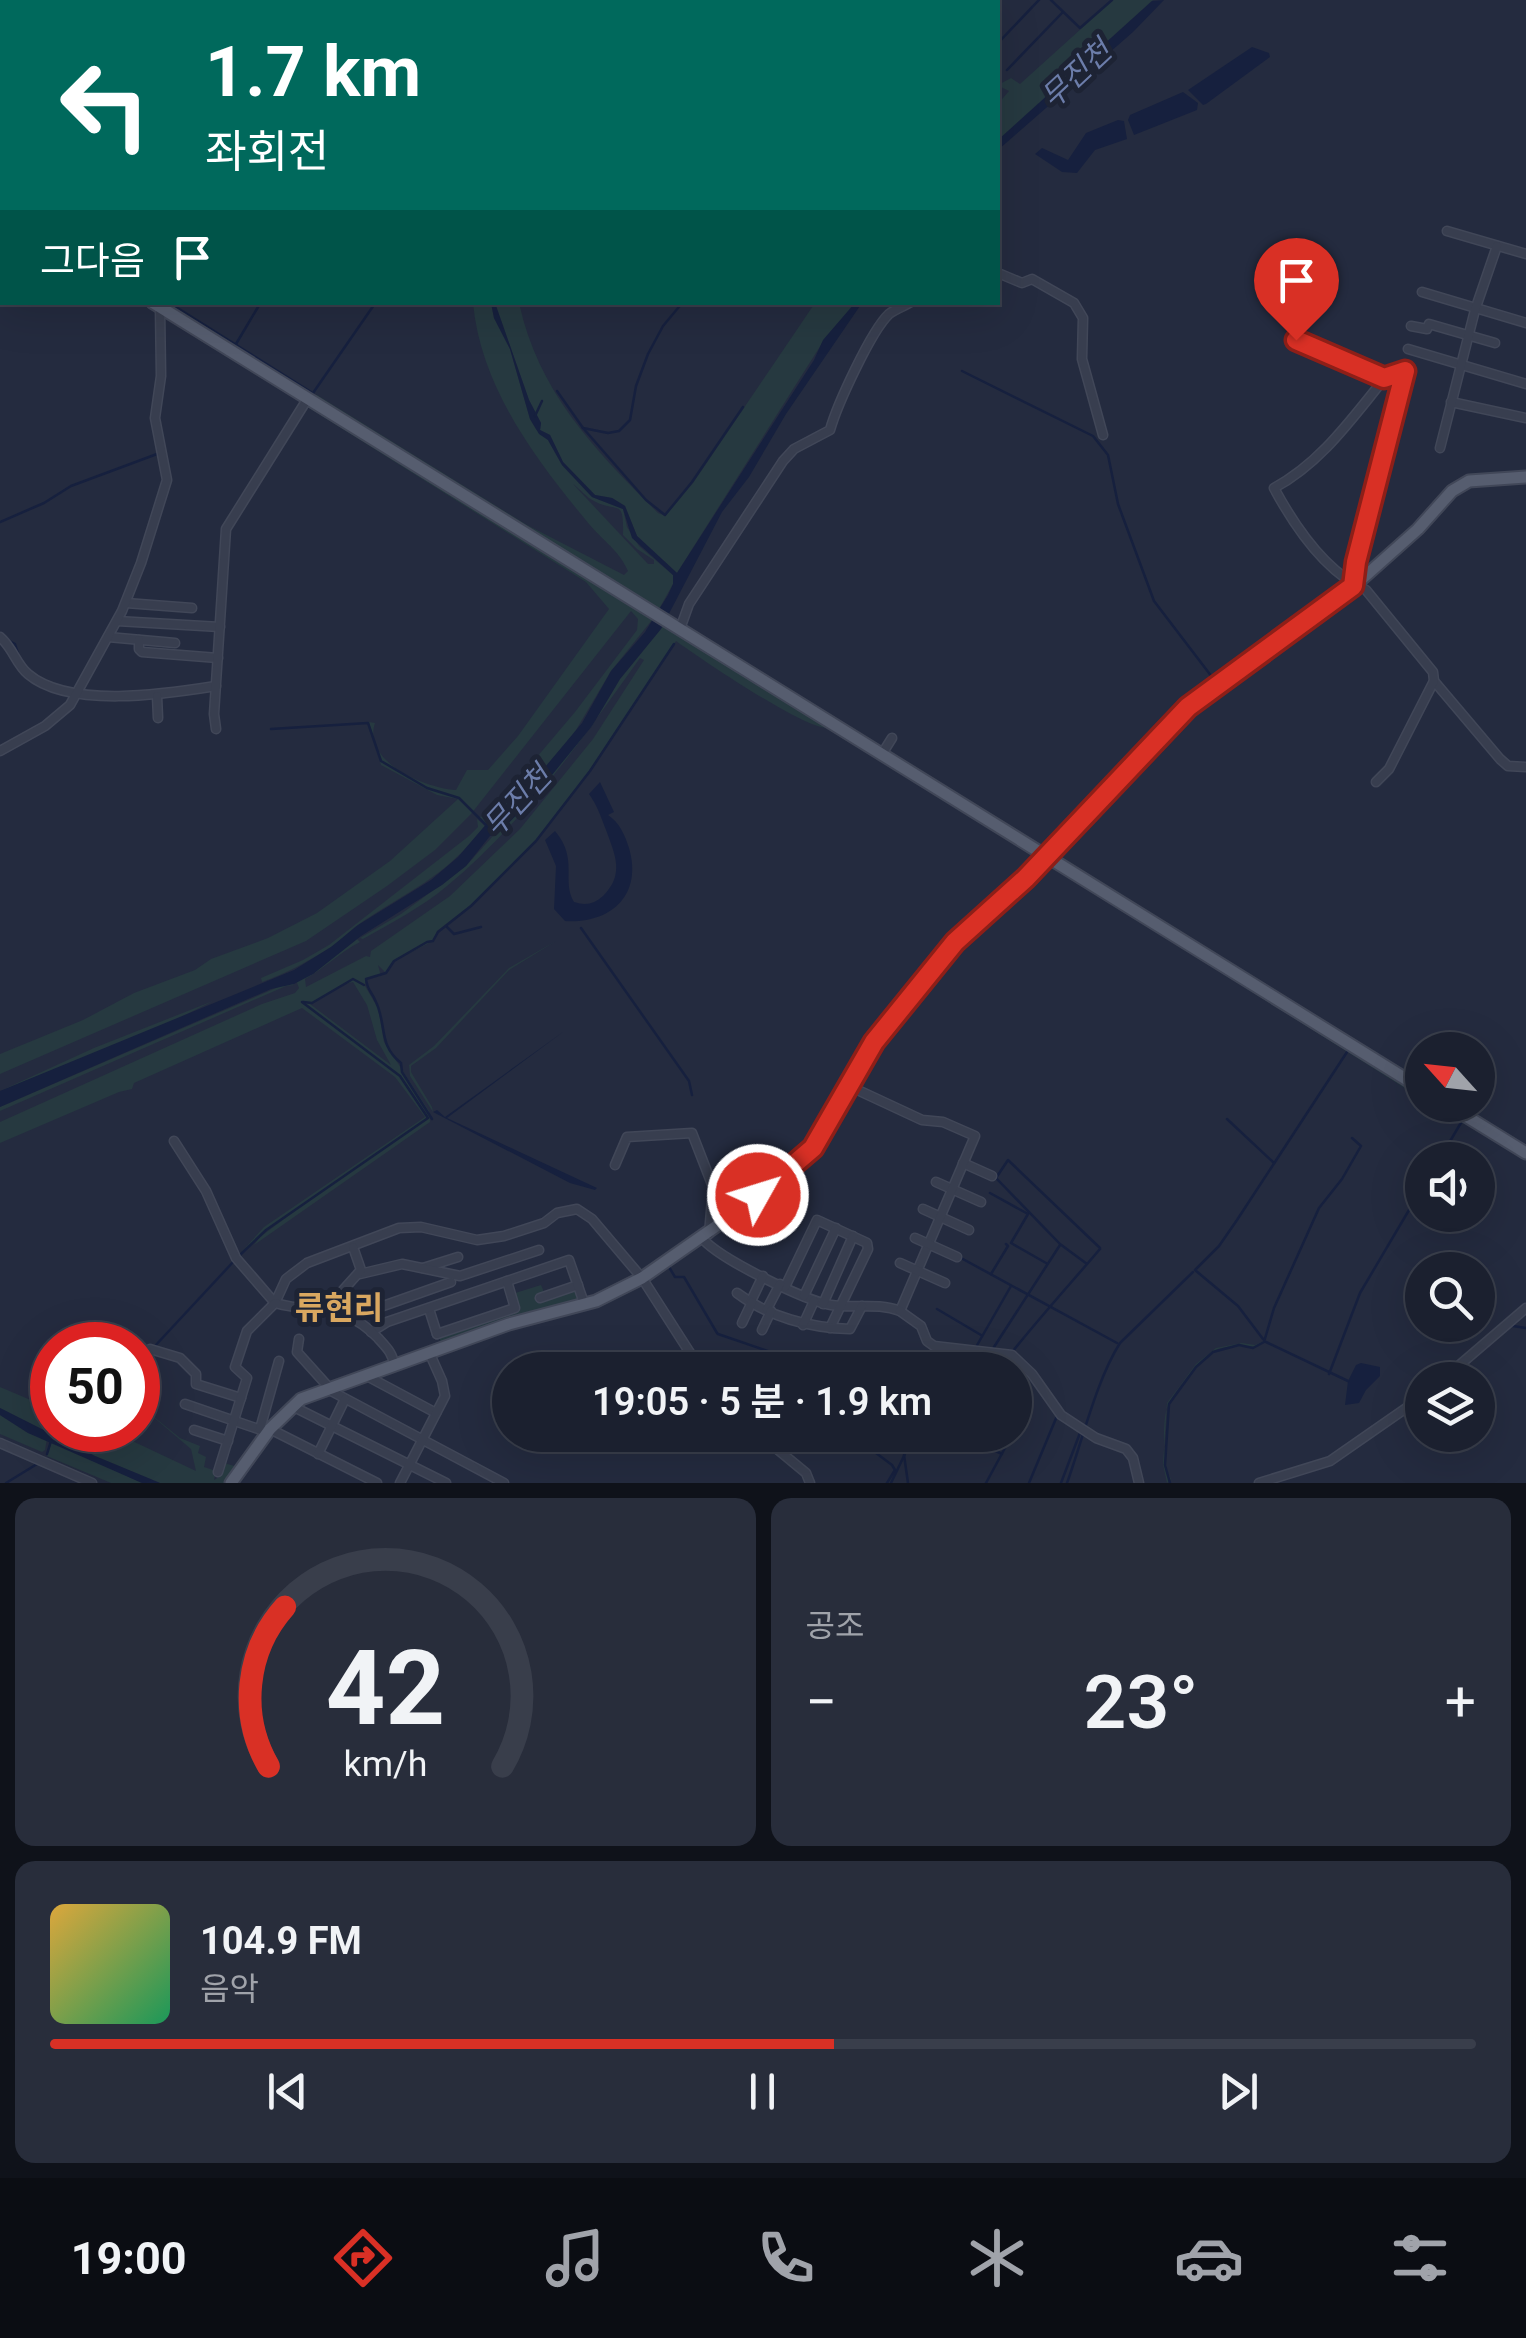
<!DOCTYPE html>
<html lang="ko">
<meta charset="utf-8">
<style>
body{margin:0;font-family:Roboto,"Noto Sans KR",sans-serif;background:#282d3b;color:#f1f3f6;height:100vh;display:flex;flex-direction:column;font-size:38px;white-space:nowrap}
*{box-sizing:border-box;margin:0}
p{font-size:32px;color:#a0a3aa}
.icon{flex:none;width:55px;height:55px;fill:none;stroke:currentColor;stroke-width:2;stroke-linecap:round;stroke-linejoin:round}
.map{position:relative;height:1483px;overflow:hidden}
.drawer{display:flex;flex-direction:column;gap:15px;padding:15px;background:#0f121a;flex:1}
.drawer>*{flex:none}
.hud{position:absolute;left:0px;top:0px;width:1000px;height:305px;box-shadow:0 10px 40px #0002,0 0 0 2px #393e4b;background:#00695c;color:#fff;overflow:hidden}
.needle{width:65px;rotate:297deg}
.tools{position:absolute;left:1405px;top:1032px;display:grid;gap:20px}
.tools a{display:grid;place-items:center;width:90px;height:90px;border-radius:50%;background:#1b202f;box-shadow:0 10px 40px #0002,0 0 0 2px #393e4b;font-size:50px}
.speed{position:absolute;left:30px;top:1322px;display:flex;gap:20px;font-size:50px;font-weight:700;text-align:center}
.speed>*{display:grid;place-content:center;width:130px;height:130px;border-radius:50%;background:#1b202f;box-shadow:0 10px 40px #0002,0 0 0 2px #393e4b;line-height:1}
.speed .limit{border:15px solid #d22;background:#fff;color:#111}
.pin{position:absolute;display:grid;place-items:center;width:85px;height:85px;color:#fff;margin:-102px -42px;border-radius:50% 50% 50% 0;rotate:-45deg;box-shadow:0 0 10px #0007}
.pin .icon{rotate:45deg}
.me{position:absolute;width:110px;margin:-55px;rotate:51deg;stroke-linejoin:round;filter:drop-shadow(0 0 8px #0008)}
.turn{display:flex;align-items:center;gap:35px;height:210px;padding:0 40px;font-size:45px}
.turn .icon{width:130px;height:130px;stroke-width:2.5}
.turn b{display:block;font-size:70px;line-height:85px}
.then{display:flex;align-items:center;height:95px;padding:0 40px;background:#0003;gap:20px;font-size:38px}
.big{font-size:75px;font-weight:600;line-height:1.1}
.drawer .card{flex:1;display:flex;flex-direction:column;justify-content:center;gap:15px;min-width:0;padding:0 35px;border-radius:20px;background:#282d3b}
.drawer .dial{align-items:center;gap:0}
.dial svg{height:260px;overflow:visible;fill:none;stroke:#393e4b;stroke-width:7;stroke-linecap:round;text-anchor:middle}
.dial text{fill:#f1f3f6;stroke:none}
.song{display:flex;align-items:center;gap:30px}
.cover{width:120px;height:120px;border-radius:15px;background:linear-gradient(135deg,hsl(40 70% 55%),hsl(150 70% 35%))}
.played{height:10px;border-radius:5px;background:linear-gradient(90deg,#d93025 55%,#393e4b 55%)}
.keys{display:flex;justify-content:space-around;direction:ltr}
.heat{display:flex;justify-content:space-between;align-items:center;font-size:55px;direction:ltr}
.drawer .tiles{flex:1;display:grid;gap:15px;grid-template-columns:1fr 1fr}
.card:last-child{grid-column:span 2}
.trip{position:absolute;left:492px;top:1352px;width:540px;height:100px;border-radius:50px;background:#1b202f;box-shadow:0 10px 40px #0002,0 0 0 2px #393e4b;font-weight:600;line-height:100px;text-align:center}
.tabs{display:flex;height:160px;justify-content:space-around;align-items:center;background:#0b0d13;color:#a0a3aa}
.tabs .icon{width:70px;height:70px}
.tabs .active{color:#d93025}
.tabs b{font-size:45px;color:#f1f3f6}
.map>svg:first-child{display:block}
.green{fill:#263940;fill-rule:evenodd}
.water{fill:#16203e}
.lines{fill:none;stroke-linecap:round;stroke-linejoin:round}
.stream{stroke:#16203e;stroke-width:2.5}
.minor-casing{stroke:#414758;stroke-width:11}
.major-casing{stroke:#414758;stroke-width:15}
.minor{stroke:#383e4f;stroke-width:8}
.major{stroke:#565d6f;stroke-width:11}
.route-casing{stroke:#8d1f18;stroke-width:25}
.route{stroke:#d93025;stroke-width:18}
.labels{text-anchor:middle;dominant-baseline:central;stroke-width:10;stroke-linejoin:round;paint-order:stroke}
.water-label{font-size:30px;font-style:italic;fill:#6c7daa;stroke:#1d2334}
.quarter-label{font-size:32px;font-weight:bold;fill:#d9a760;stroke:#1d2334}
</style>
<div class="map">
<svg width="1526" height="1483" viewBox="0 0 1526 1483">
<rect width="100%" height="100%" fill="#242b3f"/>
<!-- green -->
<g class="green">
<polygon points="1113,0 1153,0 998,140 998,104 1009,91 1001,87 998,91 998,85 1011,78 1020,84"/>
<path d="M473,303H491L494,318L510,349L530,419L536,429L548,440L562,465L592,497L623,509L627,527L639,546L673,575V584L659,609L628,590L626,592L310,397L317,395L527,525L624,575L628,571C619,550 603,541 589,524C536,460 481,388 473,303ZM573,484C579,488 587,498 594,501C618,514 624,497 623,535L637,549L654,560V564H648Z"/>
<path d="M495,303H519C539,393 594,449 658,513L665,516L693,483L815,303H855L826,337L677,573L637,536L625,506L612,498L595,495L563,462L550,435L540,430L541,423L529,400Z"/>
<path d="M308,403L652,620L611,671L573,735L514,803L486,824L479,817L487,816L575,712L637,630L638,619L631,611L471,814L435,850L387,886L306,941L0,1074V1054L83,1020L134,993L195,970L211,959L268,938L317,913L390,861L458,799L437,795L381,765L369,722L375,723C362,762 425,788 456,790L467,770H488L518,736L609,609L586,582L306,406Z"/>
<path d="M663,626L679,634L1034,857L828,728C805,730 698,657 676,641L589,771L536,840L471,905L437,931L433,941L394,961L386,973L378,965L381,976L366,979L365,986L378,1008L384,1042L429,1111L430,1122L254,1245L260,1237L296,1210L266,1230L237,1257L264,1227L425,1117L395,1077L302,1008L134,1083L132,1089L119,1092L0,1143V1122L262,1004L295,993L299,988L296,980L313,974L357,939L360,942C340,952 325,968 305,979L306,987L366,956L370,957L371,951L450,896L520,829L593,739L644,660L640,658C581,741 526,820 447,886C422,907 391,923 363,939L360,938L401,914L466,866L592,726L620,679ZM353,982L367,1005L377,1040L391,1065L310,1004L342,985Z"/>
<path d="M477,819L485,826C443,880 408,890 355,927C347,933 340,942 331,947C309,961 287,973 262,982L261,978L303,960L329,945L469,836L478,827Z"/>
<polygon points="1122,910 1422,1093 1422,1097 1408,1090"/>
<polygon points="556,941 509,970 436,1048 411,1066 411,1072 432,1107 433,1112 410,1076 409,1065 434,1046 509,968"/>
<polygon points="290,982 294,985 286,986 0,1111 0,1107"/>
<polygon points="213,1001 157,1029 0,1091 94,1048"/>
<polygon points="541,1285 544,1292 538,1294 540,1300 577,1287 581,1299 519,1314 441,1342 438,1335 517,1308 512,1294"/>
<path d="M1264,1341L1259,1346C1243,1348 1227,1343 1212,1352C1199,1361 1172,1393 1167,1408C1162,1423 1163,1466 1171,1479L1167,1483L1163,1464L1167,1403L1196,1364L1216,1348L1242,1343L1255,1345Z"/>
<polygon points="0,1387 52,1409 52,1430 109,1430 196,1471 191,1449 138,1404 180,1438 200,1446 198,1453 206,1457 204,1467 216,1471 214,1480 219,1477 224,1463 238,1467 226,1483 160,1483 95,1456 0,1408"/>
<polygon points="0,1415 28,1433 47,1439 45,1450 42,1452 0,1434"/>
<polygon points="52,1441 142,1483 111,1483 47,1456"/>
</g>
<!-- water -->
<g class="water">
<polygon points="1164,0 1133,32 998,150 998,140 1152,1"/>
<polygon points="1252,47 1269,53 1270,57 1206,104 1203,105 1188,90"/>
<polygon points="1183,92 1198,103 1197,110 1134,135 1128,120 1130,115"/>
<polygon points="1118,120 1124,121 1127,139 1095,150 1077,173 1062,172 1035,154 1042,148 1068,160 1086,133"/>
<polygon points="491,303 495,303 529,400 541,423 540,430 550,435 563,462 595,495 612,498 625,506 637,536 677,573 814,360 823,340 855,303 862,303 786,414 749,477 722,512 661,629 620,679 592,726 534,797 504,828 490,836 466,866 442,885 361,936 313,974 294,984 271,989 0,1107 0,1091 294,970 331,947 358,925 431,880 458,857 488,822 515,803 582,723 611,671 645,632 668,595 673,584 673,575 632,538 623,509 592,497 562,465 548,440 539,434 530,419 510,349 494,318"/>
<path d="M600,782L614,812L608,815C619,822 625,835 629,848C643,896 610,924 565,921L554,909L556,866L545,840L555,831C579,859 561,881 574,902C586,906 594,904 603,896C625,874 615,855 606,830C601,817 597,805 589,794Z"/>
<polygon points="563,1032 447,1118 597,1188 595,1190 570,1183 433,1112 437,1110 445,1117"/>
<polygon points="1361,1363 1380,1367 1380,1376 1366,1390 1359,1403 1345,1405 1348,1381 1356,1365"/>
<polygon points="0,1408 95,1456 160,1483 142,1483 28,1433 0,1415"/>
</g>
<g class="lines">
<!-- stream -->
<g class="stream">
<polyline points="877,0 880,2"/>
<polyline points="967,0 970,2"/>
<polyline points="1051,0 1080,28 1112,0"/>
<polyline points="505,2 505,0"/>
<polyline points="610,2 611,0"/>
<polyline points="649,2 651,0"/>
<polyline points="757,2 760,0"/>
<polyline points="998,43 1039,0"/>
<polyline points="1007,70 1062,13"/>
<polyline points="0,199 2,201"/>
<polyline points="168,302 311,392"/>
<polyline points="236,344 261,302"/>
<polyline points="962,371 1093,436 1108,455 1118,504 1154,601 1212,677"/>
<polyline points="557,391 583,428 608,433 619,431 630,420 636,386 648,354 663,326 683,302"/>
<polyline points="313,393 376,302"/>
<polyline points="535,416 542,401"/>
<polyline points="583,428 646,500 665,515 692,482 743,407"/>
<polyline points="0,522 44,503 71,486 157,454"/>
<polyline points="6,639 15,644 20,660"/>
<polyline points="271,729 368,723 381,761 427,788 459,798 486,825"/>
<polyline points="447,927 454,934 481,927"/>
<polyline points="581,928 689,1081 692,1095"/>
<polyline points="303,1002 312,1003 353,979 364,985"/>
<path d="M432,1119L402,1072L401,1063C378,1045 387,1025 376,1002C372,992 367,990 366,979L386,973L394,961L427,942L433,941L438,932L471,906L536,841L590,771L674,644"/>
<polyline points="1227,1119 1274,1163"/>
<polyline points="1439,1160 1462,1121"/>
<polyline points="990,1193 1028,1214 1011,1243 1046,1263"/>
<polyline points="240,1255 266,1230 428,1118 400,1076 302,1002"/>
<polyline points="961,1258 1117,1343"/>
<polyline points="669,1267 675,1277 684,1277 717,1333"/>
<polyline points="991,1274 1008,1246 1006,1244"/>
<polyline points="937,1309 981,1335"/>
<polyline points="1513,1326 1526,1328"/>
<polyline points="718,1334 823,1370"/>
<polyline points="1263,1339 1238,1306 1195,1270 1219,1246 1237,1220 1347,1052"/>
<polyline points="1266,1342 1348,1381"/>
<polyline points="154,1347 234,1261"/>
<polyline points="976,1347 1011,1286"/>
<polyline points="994,1347 1060,1245"/>
<path d="M989,1349L1013,1351C1041,1316 1071,1283 1100,1249V1248L1008,1160L996,1178L1060,1244L1087,1264"/>
<polyline points="138,1365 149,1353"/>
<polyline points="1329,1374 1360,1293 1422,1188"/>
<polyline points="1015,1429 1020,1419"/>
<polyline points="852,1435 892,1465 895,1470 887,1483"/>
<polyline points="950,1435 971,1439 1002,1454"/>
<polyline points="47,1454 51,1441"/>
<polyline points="904,1455 908,1483"/>
<polyline points="6,1483 37,1464"/>
<polyline points="891,1483 914,1435"/>
<polyline points="986,1483 1012,1435"/>
<polyline points="1029,1483 1057,1416"/>
<polyline points="1061,1483 1080,1433"/>
<path d="M1067,1483C1083,1439 1096,1381 1120,1343L1193,1272"/>
<polyline points="1170,1483 1165,1465 1169,1404 1196,1367 1213,1352 1239,1345 1253,1348 1264,1342 1274,1308 1319,1208 1342,1179 1361,1146 1352,1138"/>
</g>
<!-- minor casing -->
<g class="minor-casing">
<g id="minor">
<polyline points="0,12 2,14"/>
<polyline points="1447,231 1526,254"/>
<polyline points="998,273 1022,283 1032,279 1074,303 1083,318 1082,359 1103,435"/>
<polyline points="1422,292 1526,323"/>
<polyline points="1411,326 1427,329 1429,324 1495,343"/>
<polyline points="1296,340 1385,378 1405,371"/>
<polyline points="1408,349 1526,384"/>
<polyline points="1451,402 1526,418"/>
<polyline points="1440,448 1475,310 1497,246"/>
<polyline points="1353,586 1405,371"/>
<polyline points="126,603 192,608"/>
<polyline points="117,621 220,627"/>
<path d="M680,629L689,604L783,461L794,449L830,430C837,405 871,331 889,314C895,309 905,306 911,302"/>
<path d="M0,637C13,648 16,664 28,674C69,709 166,694 216,686"/>
<polyline points="108,637 175,643"/>
<polyline points="139,640 139,649 142,652 218,658"/>
<polyline points="1434,681 1500,759 1508,766 1526,767"/>
<polyline points="157,696 158,718"/>
<polyline points="216,729 214,714 226,529 308,398"/>
<polyline points="0,751 45,726 70,705 122,611 141,563 167,480 155,418 161,376 160,307"/>
<polyline points="882,754 892,738"/>
<path d="M1376,782L1389,769L1434,681L1433,672L1366,590C1325,572 1295,527 1274,488C1321,463 1352,418 1385,378"/>
<polyline points="174,1141 206,1191 236,1258 275,1303 286,1279 307,1263 399,1228 421,1227 477,1240 504,1236 544,1223 557,1213 577,1209 592,1219 642,1278 701,1370"/>
<polyline points="963,1163 992,1176"/>
<polyline points="615,1165 627,1137 692,1133 713,1187 709,1234"/>
<polyline points="936,1182 981,1202"/>
<polyline points="923,1209 969,1230"/>
<path d="M702,1238C718,1258 805,1301 831,1305C855,1309 877,1302 900,1311L975,1136L943,1122L922,1120L849,1086"/>
<polyline points="915,1238 957,1257"/>
<polyline points="900,1263 945,1283"/>
<polyline points="423,1268 458,1257"/>
<polyline points="360,1274 402,1264 460,1276 539,1250"/>
<polyline points="785,1287 817,1220 867,1243 868,1249 830,1328"/>
<path d="M737,1293C769,1317 810,1328 850,1329L862,1306"/>
<polyline points="804,1296 836,1228"/>
<polyline points="540,1298 578,1285"/>
<polyline points="751,1301 763,1276"/>
<polyline points="823,1304 853,1236"/>
<polyline points="429,1309 437,1334"/>
<polyline points="767,1309 780,1284"/>
<polyline points="338,1311 334,1303 336,1298 361,1270 353,1247"/>
<polyline points="900,1311 921,1326 927,1341 934,1346 1012,1355 1032,1374 1061,1415 1096,1438 1126,1449 1133,1458 1139,1483"/>
<polyline points="352,1317 451,1282"/>
<polyline points="742,1323 752,1302"/>
<polyline points="803,1325 814,1301"/>
<polyline points="762,1330 771,1311"/>
<polyline points="371,1332 387,1322 569,1260 584,1303"/>
<polyline points="437,1334 515,1308 507,1281"/>
<polyline points="299,1339 297,1352 333,1392 504,1483"/>
<polyline points="150,1349 180,1358 196,1374 196,1384 241,1398"/>
<polyline points="365,1375 436,1413"/>
<polyline points="1442,1380 1526,1308"/>
<polyline points="185,1404 267,1432"/>
<polyline points="292,1406 446,1483"/>
<polyline points="260,1429 279,1361"/>
<polyline points="270,1429 377,1483"/>
<polyline points="194,1430 228,1441"/>
<polyline points="760,1435 806,1473 810,1483"/>
<polyline points="0,1443 92,1483"/>
<polyline points="318,1454 345,1399"/>
<path d="M218,1472L247,1378L235,1367L247,1331L275,1303C318,1315 342,1301 378,1338C386,1347 393,1353 394,1365"/>
<polyline points="400,1483 445,1396 442,1381 429,1352"/>
<polyline points="1259,1483 1330,1461 1422,1397"/>
</g>
</g>
<!-- major casing -->
<g class="major-casing">
<g id="major">
<polyline points="0,208 2,209"/>
<polyline points="152,302 1422,1089"/>
<polyline points="1448,1105 1526,1153"/>
<polyline points="231,1483 270,1429 301,1399 509,1324 596,1301 642,1278 738,1211 813,1148 874,1042 955,943 1026,878 1187,707 1335,603 1418,529 1452,491 1469,481 1526,477"/>
</g>
</g>
<!-- minor -->
<use href="#minor" class="minor"/>
<!-- major -->
<use href="#major" class="major"/>
</g>
<g class="lines">
<!-- route casing -->
<g class="route-casing">
<polyline id="route" points="758,1195 813,1148 874,1042 955,942 1026,878 1188,707 1353,586 1356,562 1405,371 1384,378 1296,340"/>
</g>
<!-- route -->
<use href="#route" class="route"/>
</g>
<g class="labels">
<!-- water labels -->
<g class="water-label">
<text transform="translate(1076 74) rotate(-43)">무진천</text>
<text transform="translate(517 801) rotate(-47)">무진천</text>
</g>
<!-- quarter labels -->
<g class="quarter-label">
<text x="339" y="1308">류현리</text>
</g>
</g>
</svg>
<div class="tools">
<a><svg class="needle" viewBox="-14 -14 28 28"><path d="M0-13l5 13h-10z" fill="#e53935"/><path d="M0 13l5-13h-10z" fill="#a0a3aa"/></svg></a>
<a><svg class="icon" aria-label="sound" viewBox="0 0 24 24"><path d="M4 9h4l5-4v14l-5-4H4zM17 9q2 3 0 6"/></svg></a>
<a><svg class="icon" aria-label="search" viewBox="0 0 24 24"><circle cx="10" cy="10" r="6"/><path d="M15 15l6 6"/></svg></a>
<a><svg class="icon" aria-label="layers" viewBox="0 0 24 24"><path d="M12 4l9 5-9 5-9-5zM3 14l9 5 9-5"/></svg></a>
</div>
<div class="speed"><div class="limit">50</div></div>
<div class="pin" style="left:1296px;top:340px;background:#d93025"><svg class="icon" aria-label="arrive" viewBox="0 0 24 24"><path d="M6 21V4h12l-3 4 3 4H6"/></svg></div>
<svg class="me" style="left:758px;top:1195px" viewBox="-20 -20 40 40"><circle r="17" fill="#d93025" stroke="#fff" stroke-width="3"/><path d="M0-11L8 9 0 5-8 9z" fill="#fff"/></svg>
<div class="trip">19:05 · 5 분 · 1.9 km</div>
<div class="hud">
<div class="turn"><svg class="icon" aria-label="left" viewBox="0 0 24 24"><path d="M17 20v-9H6M10 6l-5 5 5 5"/></svg><div><b>1.7 km</b>좌회전</div></div>
<div class="then">그다음<svg class="icon" aria-label="arrive" viewBox="0 0 24 24"><path d="M6 21V4h12l-3 4 3 4H6"/></svg></div>
</div>
</div>
<section class="drawer">
<div class="tiles">
<div class="card dial"><svg viewBox="0 0 100 80">
<path d="M14 69A42 42 0 1 1 86 69"/>
<path d="M14 69A42 42 0 0 1 19 20" stroke="#d93025"/>
<text x="50" y="56" font-size="32" font-weight="700">42</text>
<text x="50" y="72" font-size="11">km/h</text>
</svg></div>
<div class="card"><p>공조</p>
<div class="heat"><a>−</a><b class="big">23°</b><a>+</a></div>
</div>
<div class="card">
<div class="song"><i class="cover"></i><div><b>104.9 FM</b><p>음악</p></div></div>
<div class="played"></div>
<div class="keys"><svg class="icon" aria-label="previous" viewBox="0 0 24 24"><path d="M18 5L8 12l10 7zM5 5v14"/></svg><svg class="icon" aria-label="pause" viewBox="0 0 24 24"><path d="M8 5v14M16 5v14"/></svg><svg class="icon" aria-label="next" viewBox="0 0 24 24"><path d="M6 5l10 7-10 7zM19 5v14"/></svg></div>
</div>
</div>
</section>
<nav class="tabs">
<b>19:00</b>
<svg class="icon active" aria-label="directions" viewBox="0 0 24 24"><path d="M12 3l9 9-9 9-9-9zM9 14v-3h6M13 9l2 2-2 2"/></svg>
<svg class="icon" aria-label="music" viewBox="0 0 24 24"><path d="M9 18V5l10-2v13"/><circle cx="6" cy="18" r="3"/><circle cx="16" cy="16" r="3"/></svg>
<svg class="icon" aria-label="phone" viewBox="0 0 24 24"><path d="M5 4h4l2 5-3 2q2 4 5 5l2-3 5 2v4C11 20 4 13 5 4z"/></svg>
<svg class="icon" aria-label="climate" viewBox="0 0 24 24"><path d="M12 3v18M4 7l16 10M4 17L20 7"/></svg>
<svg class="icon" aria-label="car" viewBox="0 0 24 24"><path d="M5 17H2v-5l4-1 3-4h7l3 4 3 1v5h-3M9 17h6M6 11h13"/><circle cx="7" cy="17" r="2"/><circle cx="17" cy="17" r="2"/></svg>
<svg class="icon" aria-label="filters" viewBox="0 0 24 24"><path d="M4 7h16M4 17h16"/><circle cx="9" cy="7" r="2"/><circle cx="15" cy="17" r="2"/></svg>
</nav>
